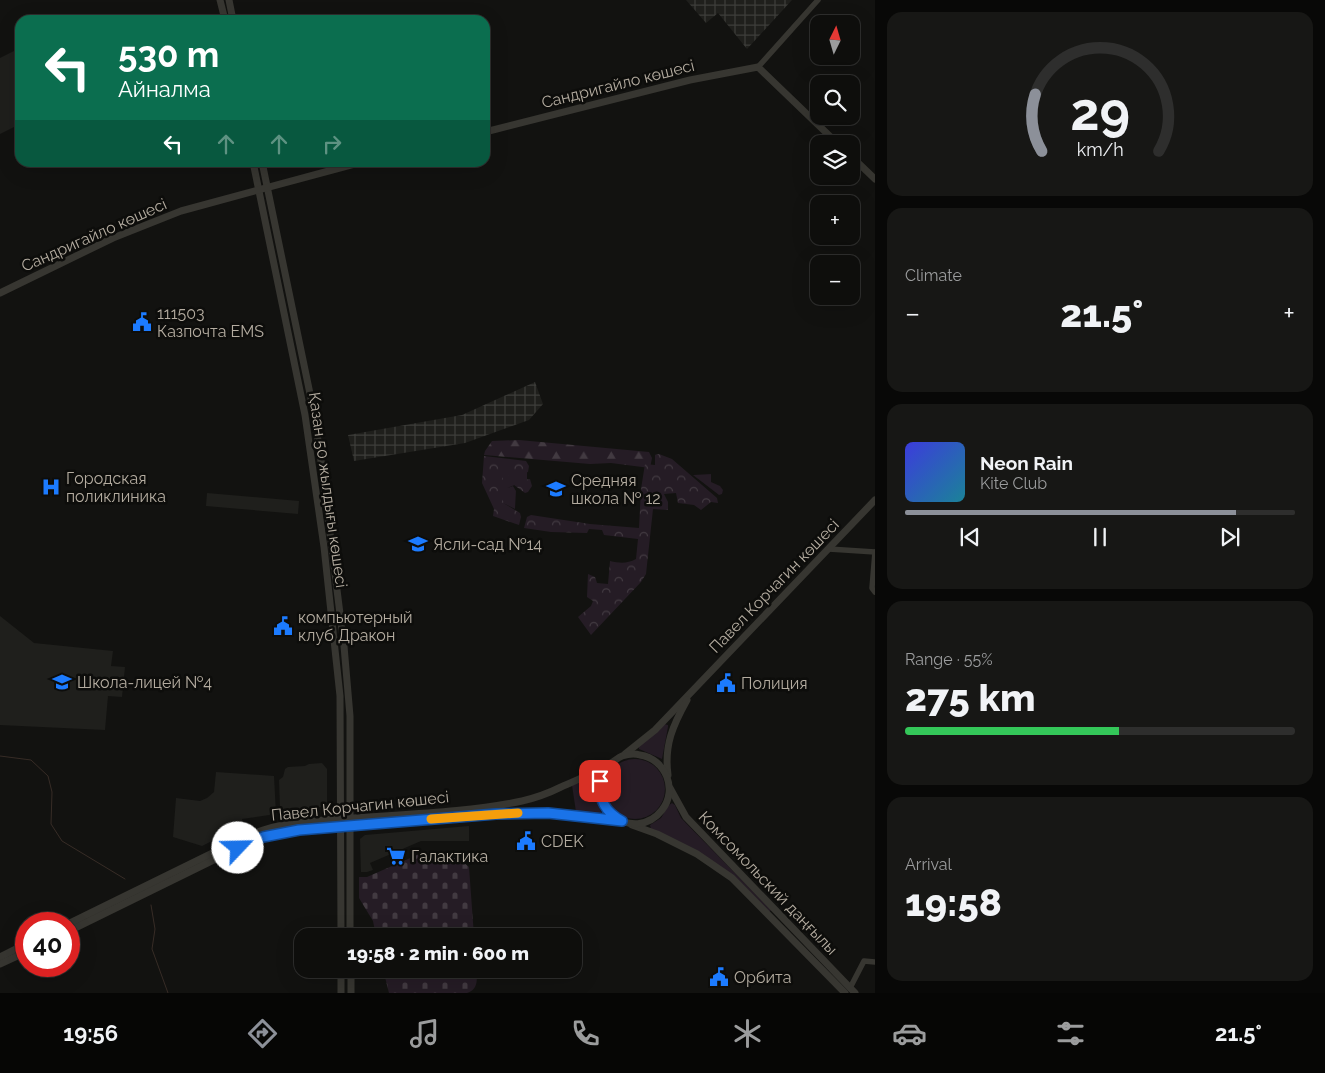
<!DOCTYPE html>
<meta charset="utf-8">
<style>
body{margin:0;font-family:Raleway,sans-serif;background:#171715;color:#f1f3f6;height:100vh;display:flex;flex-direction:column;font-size:19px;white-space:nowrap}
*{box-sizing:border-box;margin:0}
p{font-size:16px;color:#9b9c9d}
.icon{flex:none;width:28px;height:28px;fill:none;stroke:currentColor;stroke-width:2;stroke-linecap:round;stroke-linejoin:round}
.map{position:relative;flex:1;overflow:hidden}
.drawer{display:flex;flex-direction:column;gap:12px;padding:12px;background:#080807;width:450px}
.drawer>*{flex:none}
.top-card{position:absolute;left:15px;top:15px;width:475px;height:152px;border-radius:15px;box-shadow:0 5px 20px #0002,0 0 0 1px #2e2e2d;background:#0b6e4f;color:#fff;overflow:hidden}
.needle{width:32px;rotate:5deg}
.buttons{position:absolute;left:810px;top:15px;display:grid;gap:10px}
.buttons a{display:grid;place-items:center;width:50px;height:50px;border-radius:10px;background:#0e0e0c;box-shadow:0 5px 20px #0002,0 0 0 1px #2e2e2d;font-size:25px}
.speed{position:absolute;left:15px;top:912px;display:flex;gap:10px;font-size:25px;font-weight:700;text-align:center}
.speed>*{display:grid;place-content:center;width:65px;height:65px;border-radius:50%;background:#0e0e0c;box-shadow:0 5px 20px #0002,0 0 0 1px #2e2e2d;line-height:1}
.speed .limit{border:8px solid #d22;background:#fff;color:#111}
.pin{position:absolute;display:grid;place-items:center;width:42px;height:42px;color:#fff;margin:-21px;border-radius:10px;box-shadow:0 2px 8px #0006}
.me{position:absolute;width:55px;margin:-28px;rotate:66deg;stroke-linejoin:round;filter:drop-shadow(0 0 4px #0008)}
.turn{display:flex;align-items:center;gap:18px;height:105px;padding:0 20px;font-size:22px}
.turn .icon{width:65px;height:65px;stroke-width:2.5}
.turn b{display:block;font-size:35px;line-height:42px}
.lanes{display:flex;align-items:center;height:48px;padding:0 20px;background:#0003;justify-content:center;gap:25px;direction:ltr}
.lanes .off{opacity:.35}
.big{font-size:38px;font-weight:800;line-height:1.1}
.drawer .card{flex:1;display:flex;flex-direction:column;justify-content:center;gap:8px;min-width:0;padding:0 18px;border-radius:15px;background:#171715}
.drawer .dial{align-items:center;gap:0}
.dial svg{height:130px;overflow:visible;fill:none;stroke:#2e2e2d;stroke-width:7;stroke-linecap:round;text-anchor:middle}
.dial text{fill:#f1f3f6;stroke:none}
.song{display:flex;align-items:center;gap:15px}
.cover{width:60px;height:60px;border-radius:8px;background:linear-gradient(135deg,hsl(240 70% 55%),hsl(190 70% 35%))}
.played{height:5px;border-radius:2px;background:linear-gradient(90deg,#8c9099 85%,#2e2e2d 85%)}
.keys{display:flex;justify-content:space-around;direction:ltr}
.heat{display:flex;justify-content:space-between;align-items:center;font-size:28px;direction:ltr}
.charge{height:8px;border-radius:4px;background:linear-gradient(90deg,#34c759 55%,#2e2e2d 0)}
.trip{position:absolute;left:294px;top:928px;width:288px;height:50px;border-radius:15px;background:#0e0e0c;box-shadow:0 5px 20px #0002,0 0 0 1px #2e2e2d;font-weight:800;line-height:50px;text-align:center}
.menu{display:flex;height:80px;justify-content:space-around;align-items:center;background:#060605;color:#9b9c9d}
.menu .icon{width:35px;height:35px}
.menu .selected{color:#8c9099}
.menu b{font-size:22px;color:#f1f3f6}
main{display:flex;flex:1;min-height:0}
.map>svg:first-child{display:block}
.built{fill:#1f1f1c}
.industrial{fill:url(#industrial-grid)}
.grass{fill:#251c25}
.forest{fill:url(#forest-firs)}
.cemetery{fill:url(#cemetery-stones)}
.park{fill:url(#park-crowns)}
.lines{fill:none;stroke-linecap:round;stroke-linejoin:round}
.stream{stroke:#372c26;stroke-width:1}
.minor{stroke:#373631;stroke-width:5.5}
.tertiary{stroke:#373631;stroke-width:7}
.route-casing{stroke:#114b97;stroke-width:12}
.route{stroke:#1a73e8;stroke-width:9}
.slow{stroke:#f59e0b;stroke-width:9}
.labels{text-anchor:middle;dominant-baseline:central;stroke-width:5;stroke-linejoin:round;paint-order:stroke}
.street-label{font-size:16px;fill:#b4aca0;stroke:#0d0d0b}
.poi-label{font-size:16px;fill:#b4aca0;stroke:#0d0d0b;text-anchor:start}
</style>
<main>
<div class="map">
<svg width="875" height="993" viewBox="0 0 875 993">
<defs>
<pattern id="industrial-grid" width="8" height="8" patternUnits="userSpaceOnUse" patternTransform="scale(1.25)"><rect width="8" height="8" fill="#1f1f1c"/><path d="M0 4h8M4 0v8" fill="none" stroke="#3d3d3a"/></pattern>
<pattern id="forest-firs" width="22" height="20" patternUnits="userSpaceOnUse" patternTransform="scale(1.25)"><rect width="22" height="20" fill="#251c25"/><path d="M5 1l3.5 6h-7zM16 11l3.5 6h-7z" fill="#423a41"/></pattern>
<pattern id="cemetery-stones" width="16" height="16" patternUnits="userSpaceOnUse" patternTransform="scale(1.25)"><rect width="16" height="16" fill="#251c25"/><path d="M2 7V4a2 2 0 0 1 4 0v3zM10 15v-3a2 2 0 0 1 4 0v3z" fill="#423a41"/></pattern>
<pattern id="park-crowns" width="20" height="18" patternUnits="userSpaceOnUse" patternTransform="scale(1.25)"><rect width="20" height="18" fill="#251c25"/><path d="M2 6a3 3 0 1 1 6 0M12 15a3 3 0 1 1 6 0" fill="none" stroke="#423a41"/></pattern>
</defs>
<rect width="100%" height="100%" fill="#121210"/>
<!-- built -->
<g class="built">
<polygon points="20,48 20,124 0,134 0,58"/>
<polygon points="207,493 299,501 298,514 206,506"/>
<polygon points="0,616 34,643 113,651 111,666 125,667 122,697 108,696 105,730 0,725"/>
<polygon points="322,763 327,769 327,802 322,807 285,812 280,808 279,780 283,777 285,769 288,767 305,766 309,764"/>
<polygon points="216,772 274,776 276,814 242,819 243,824 224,830 226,834 202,846 173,837 176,798 200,801 207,798 214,792"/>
<polygon points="469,826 469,841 421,841 370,863 373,870 367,872 361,872 360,839 365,835"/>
</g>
<!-- industrial -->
<g class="industrial">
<polygon points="686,0 792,0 747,49 718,13 706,23"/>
<polygon points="535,382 543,404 529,420 465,443 354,461 348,435 462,415"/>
</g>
<!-- grass -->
<g class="grass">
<polygon points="527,470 527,480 507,488 513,486 516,491 515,509 503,503 495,490 498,483 499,473"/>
<polygon points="711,474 711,482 720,486 723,490 722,494 719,495 693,475"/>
<polygon points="664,724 668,725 668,727 662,759 639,749 639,746"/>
<circle cx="635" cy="789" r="30"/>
<path d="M597,774C593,789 595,802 603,815L576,812L572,785Z"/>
<polygon points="672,803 675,805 681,818 771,910 769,912 743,885 651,829 650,825 661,818 668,806"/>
</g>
<!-- forest -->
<polygon class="forest" points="519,440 649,452 652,458 650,468 611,463 590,464 484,455 485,451 492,441"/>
<!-- cemetery -->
<g class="cemetery">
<polygon points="424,852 444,852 447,858 458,858 469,867 474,936 376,936 373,921 359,898 359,877 367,877"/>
<path d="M383,969H476C477,979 479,989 467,993H389Z"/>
</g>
<!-- park -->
<g class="park">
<path d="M659,454L672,459L717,498L718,503L711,502L701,510L694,505L678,503L676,493L664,494L668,502V510L653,509L646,574L641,582L591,635L578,617L591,606L593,601L587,597L588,574L595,577L597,583L608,584L610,561C619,563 627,564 636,559L638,539L604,535L602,530L589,529L587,533L551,532L524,528L527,517L531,515L590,524L639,528L641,489L645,464L655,465V455Z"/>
<polygon points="484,456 526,461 529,466 528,472 521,474 519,472 514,472 511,476 505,474 501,474 503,479 499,483 503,489 497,491 505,504 520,513 521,517 519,525 493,516 494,509 482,483"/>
<path d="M530,479L532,486L528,492L525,493L514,485L506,488L507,483C514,480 522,481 530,479Z"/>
</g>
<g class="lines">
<!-- stream -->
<g class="stream">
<polyline points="0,756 31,760 48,776 52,792 51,824 62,841 125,879"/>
<polyline points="151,905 155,929 152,949 168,993"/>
</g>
<!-- minor -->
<g class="minor">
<polyline points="758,67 818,0"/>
<polyline points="829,549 875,552"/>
<polyline points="875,552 872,588 875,592"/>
<polyline points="850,988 864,961 875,962"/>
</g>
<!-- tertiary -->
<g class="tertiary">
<polyline points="220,0 225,20"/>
<polyline points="229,0 233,20"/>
<polyline points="485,132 690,80 758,67 838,144"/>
<polyline points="851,156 875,179"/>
<polyline points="253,162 305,415 324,547 340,696 341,936"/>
<polyline points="262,162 314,413 321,461 344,646 350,716 350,936"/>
<polyline points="0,293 113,238 181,211 362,162"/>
<polyline points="625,754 655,730 875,500"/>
<path d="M668,775C664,745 673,725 687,700"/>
<polyline points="670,788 686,817 855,993"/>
<polyline points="632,825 657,834 697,854 732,878 845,993"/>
<path d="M68,924L235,842C244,838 253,833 263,830C291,821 323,820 353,818C407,814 470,812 522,801C535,798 549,793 561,787C577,780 594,773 609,764C614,762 617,758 622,756C628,754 634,753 640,755C666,759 678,790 662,810C635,845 578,807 610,764"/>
<polyline points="69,931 238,848 263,837 299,829 496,814 548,813 617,821"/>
<polyline points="0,957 26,944"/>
<polyline points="0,964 26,952"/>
<polyline points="341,969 341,993"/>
<polyline points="351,969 351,993"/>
</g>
</g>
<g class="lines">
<!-- route casing -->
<g class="route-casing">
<path id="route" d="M238,848L263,837L299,830L496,814L548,813L622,821C605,812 599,800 600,781"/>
</g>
<!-- route -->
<use href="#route" class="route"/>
<!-- slow -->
<polyline class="slow" points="431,819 518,813"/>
</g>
<!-- icons -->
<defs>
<g id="civic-bare" transform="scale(1.5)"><path d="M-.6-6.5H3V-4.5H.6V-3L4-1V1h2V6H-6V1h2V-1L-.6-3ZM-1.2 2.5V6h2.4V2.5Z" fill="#1c7bff" stroke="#0d0d0b" stroke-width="2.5" paint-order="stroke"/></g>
<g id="hospital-bare" transform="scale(1.5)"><path d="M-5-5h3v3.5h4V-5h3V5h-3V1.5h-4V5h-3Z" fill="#1c7bff" stroke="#0d0d0b" stroke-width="2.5" paint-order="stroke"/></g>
<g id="school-bare" transform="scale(1.5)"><path d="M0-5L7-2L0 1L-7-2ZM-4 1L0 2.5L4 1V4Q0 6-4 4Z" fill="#1c7bff" stroke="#0d0d0b" stroke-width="2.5" paint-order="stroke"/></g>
<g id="supermarket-bare" transform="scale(1.5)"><path d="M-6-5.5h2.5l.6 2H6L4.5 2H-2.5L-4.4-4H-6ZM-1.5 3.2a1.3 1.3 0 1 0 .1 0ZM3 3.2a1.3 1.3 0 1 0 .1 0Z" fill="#1c7bff" stroke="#0d0d0b" stroke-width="2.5" paint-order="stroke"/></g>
</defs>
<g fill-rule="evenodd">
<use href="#civic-bare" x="142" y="322"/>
<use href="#hospital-bare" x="51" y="487"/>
<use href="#school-bare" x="556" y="489"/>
<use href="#school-bare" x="418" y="544"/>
<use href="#civic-bare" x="283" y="626"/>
<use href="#school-bare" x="62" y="682"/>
<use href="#civic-bare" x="726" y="683"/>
<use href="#civic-bare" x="526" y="841"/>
<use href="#supermarket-bare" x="396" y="856"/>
<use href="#civic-bare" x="719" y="977"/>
</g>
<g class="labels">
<!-- street labels -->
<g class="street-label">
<text transform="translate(618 84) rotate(-14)">Сандригайло көшесі</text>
<text transform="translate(94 235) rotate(-24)">Сандригайло көшесі</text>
<text transform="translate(328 490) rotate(82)">Қазан 50 жылдығы көшесі</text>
<text transform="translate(774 586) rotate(-46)">Павел Корчагин көшесі</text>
<text transform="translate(360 806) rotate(-6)">Павел Корчагин көшесі</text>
<text transform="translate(768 883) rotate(46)">Комсомольский даңғылы</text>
</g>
<!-- poi labels -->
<g class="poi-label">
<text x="157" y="313">111503<tspan x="157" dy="18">Казпочта EMS</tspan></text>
<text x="66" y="478">Городская<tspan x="66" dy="18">поликлиника</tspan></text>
<text x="571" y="480">Средняя<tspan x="571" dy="18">школа № 12</tspan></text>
<text x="433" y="544">Ясли-сад №14</text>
<text x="298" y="617">компьютерный<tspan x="298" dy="18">клуб Дракон</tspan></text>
<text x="77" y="682">Школа-лицей №4</text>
<text x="741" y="683">Полиция</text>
<text x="541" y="841">CDEK</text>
<text x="411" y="856">Галактика</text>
<text x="734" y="977">Орбита</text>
</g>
</g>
</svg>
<div class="buttons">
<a><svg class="needle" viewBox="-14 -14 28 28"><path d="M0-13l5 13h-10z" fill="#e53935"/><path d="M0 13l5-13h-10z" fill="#9b9c9d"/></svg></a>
<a><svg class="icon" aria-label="search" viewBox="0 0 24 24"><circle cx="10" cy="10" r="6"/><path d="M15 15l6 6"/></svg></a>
<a><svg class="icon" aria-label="layers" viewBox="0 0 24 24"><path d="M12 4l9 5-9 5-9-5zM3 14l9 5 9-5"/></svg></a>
<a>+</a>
<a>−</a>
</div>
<div class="speed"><div class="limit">40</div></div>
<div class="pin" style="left:600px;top:781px;background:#d93025"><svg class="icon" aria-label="arrive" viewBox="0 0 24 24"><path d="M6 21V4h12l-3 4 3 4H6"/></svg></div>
<svg class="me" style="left:238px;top:848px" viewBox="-20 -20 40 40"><circle r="19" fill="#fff"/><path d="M0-13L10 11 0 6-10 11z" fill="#1a73e8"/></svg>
<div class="trip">19:58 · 2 min · 600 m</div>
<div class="top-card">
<div class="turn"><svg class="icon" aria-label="left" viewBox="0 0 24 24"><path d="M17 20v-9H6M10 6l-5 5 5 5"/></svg><div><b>530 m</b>Айналма</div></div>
<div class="lanes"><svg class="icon" aria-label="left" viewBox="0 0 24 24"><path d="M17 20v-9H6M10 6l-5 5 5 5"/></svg><svg class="icon off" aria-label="ahead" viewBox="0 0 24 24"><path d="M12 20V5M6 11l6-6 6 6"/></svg><svg class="icon off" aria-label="ahead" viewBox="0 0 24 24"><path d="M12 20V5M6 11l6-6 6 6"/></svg><svg class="icon off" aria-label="right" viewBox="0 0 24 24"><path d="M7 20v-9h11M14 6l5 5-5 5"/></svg></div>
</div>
</div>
<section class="drawer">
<div class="card dial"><svg viewBox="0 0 100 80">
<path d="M14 69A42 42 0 1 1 86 69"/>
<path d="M14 69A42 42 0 0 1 10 34" stroke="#8c9099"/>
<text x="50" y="56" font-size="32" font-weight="700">29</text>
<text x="50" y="72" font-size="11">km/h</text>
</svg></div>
<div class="card"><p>Climate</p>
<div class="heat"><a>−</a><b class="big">21.5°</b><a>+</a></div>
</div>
<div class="card">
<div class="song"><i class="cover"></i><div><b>Neon Rain</b><p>Kite Club</p></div></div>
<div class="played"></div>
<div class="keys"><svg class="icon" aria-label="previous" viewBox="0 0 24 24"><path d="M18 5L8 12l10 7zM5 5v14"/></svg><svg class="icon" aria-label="pause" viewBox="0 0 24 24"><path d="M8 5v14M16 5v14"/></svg><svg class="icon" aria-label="next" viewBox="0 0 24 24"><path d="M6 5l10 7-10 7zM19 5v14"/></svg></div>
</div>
<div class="card"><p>Range · 55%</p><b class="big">275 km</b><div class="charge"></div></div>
<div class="card"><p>Arrival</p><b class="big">19:58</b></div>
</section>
</main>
<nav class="menu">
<b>19:56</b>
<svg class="icon selected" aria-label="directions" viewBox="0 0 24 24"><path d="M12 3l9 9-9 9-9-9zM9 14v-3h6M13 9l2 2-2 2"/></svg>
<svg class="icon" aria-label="music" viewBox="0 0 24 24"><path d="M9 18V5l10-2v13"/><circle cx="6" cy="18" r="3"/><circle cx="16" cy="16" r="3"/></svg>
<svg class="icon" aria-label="phone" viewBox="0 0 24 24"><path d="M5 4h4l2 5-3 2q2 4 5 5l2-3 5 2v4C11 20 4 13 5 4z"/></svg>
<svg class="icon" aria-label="climate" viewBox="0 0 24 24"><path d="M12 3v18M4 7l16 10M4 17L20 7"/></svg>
<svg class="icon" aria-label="car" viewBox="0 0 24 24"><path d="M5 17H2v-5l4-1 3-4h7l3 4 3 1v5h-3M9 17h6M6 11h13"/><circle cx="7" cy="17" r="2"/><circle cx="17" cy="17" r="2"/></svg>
<svg class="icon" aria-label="filters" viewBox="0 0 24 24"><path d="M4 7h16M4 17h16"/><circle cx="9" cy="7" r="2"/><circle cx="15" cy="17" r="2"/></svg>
<b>21.5°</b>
</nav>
